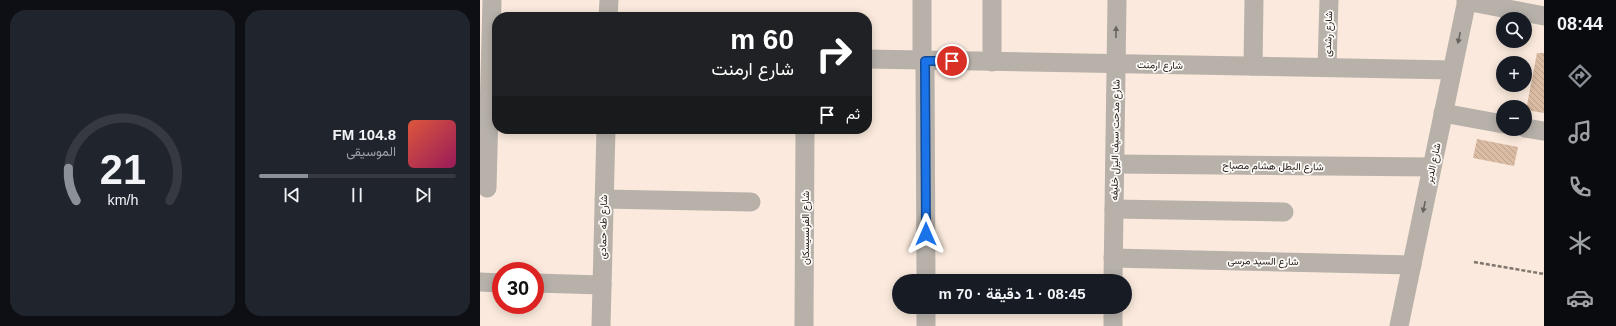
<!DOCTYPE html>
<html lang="ar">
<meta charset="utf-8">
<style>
body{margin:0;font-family:Arial,Vazirmatn,sans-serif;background:#20242c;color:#f1f3f6;direction:rtl;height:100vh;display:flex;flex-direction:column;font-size:15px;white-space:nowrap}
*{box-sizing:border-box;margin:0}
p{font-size:13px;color:#9ea1a6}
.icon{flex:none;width:22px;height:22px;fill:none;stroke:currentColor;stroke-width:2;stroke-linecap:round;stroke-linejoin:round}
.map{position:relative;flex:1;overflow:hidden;direction:ltr}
.details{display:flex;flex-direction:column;gap:10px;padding:10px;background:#0d0f14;width:480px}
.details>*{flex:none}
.hud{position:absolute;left:12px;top:12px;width:380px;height:122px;border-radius:16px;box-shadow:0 2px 10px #0003;direction:rtl;background:#202124;color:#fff;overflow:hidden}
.fabs{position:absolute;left:1016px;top:12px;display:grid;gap:8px}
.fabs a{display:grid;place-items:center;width:36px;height:36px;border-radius:50%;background:#171b24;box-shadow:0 2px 10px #0003;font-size:20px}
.speed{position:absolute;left:12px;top:262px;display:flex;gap:8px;font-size:20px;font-weight:700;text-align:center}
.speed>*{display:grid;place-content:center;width:52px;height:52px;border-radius:50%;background:#171b24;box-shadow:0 2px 10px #0003;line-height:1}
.speed .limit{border:6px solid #d22;background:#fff;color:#111}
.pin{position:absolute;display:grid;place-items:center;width:34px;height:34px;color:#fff;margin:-17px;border:2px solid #fff;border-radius:50%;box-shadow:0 1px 4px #0007}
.me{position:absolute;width:44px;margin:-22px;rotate:0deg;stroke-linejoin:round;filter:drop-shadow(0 0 3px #0008)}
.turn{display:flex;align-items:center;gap:14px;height:84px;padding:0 12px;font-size:18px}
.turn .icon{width:52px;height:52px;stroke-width:2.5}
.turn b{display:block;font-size:28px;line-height:34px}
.then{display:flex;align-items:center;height:38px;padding:0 12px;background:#0003;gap:8px;font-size:15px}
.details .widget{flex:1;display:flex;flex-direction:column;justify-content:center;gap:6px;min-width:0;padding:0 14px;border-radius:16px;background:#20242c}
.details .dial{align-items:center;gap:0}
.dial svg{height:104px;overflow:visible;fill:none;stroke:#363941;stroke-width:7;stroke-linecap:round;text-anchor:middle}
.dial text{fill:#f1f3f6;stroke:none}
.song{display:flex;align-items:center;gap:12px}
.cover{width:48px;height:48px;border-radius:6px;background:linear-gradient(135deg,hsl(10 70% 55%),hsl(330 70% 35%))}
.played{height:4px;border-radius:2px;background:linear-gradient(90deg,#8c9099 25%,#363941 25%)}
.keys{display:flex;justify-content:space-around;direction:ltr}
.details .tiles{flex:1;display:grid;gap:10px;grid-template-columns:repeat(2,1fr)}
.trip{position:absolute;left:412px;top:274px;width:240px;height:40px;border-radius:20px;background:#171b24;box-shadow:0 2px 10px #0003;font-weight:700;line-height:40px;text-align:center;direction:rtl}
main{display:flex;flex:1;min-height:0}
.dock{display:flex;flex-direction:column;width:72px;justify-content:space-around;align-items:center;background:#090b0e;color:#9ea1a6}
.dock .icon{width:28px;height:28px}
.dock .selected{color:#8c9099}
.dock b{font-size:18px;color:#f1f3f6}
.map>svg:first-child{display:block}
.building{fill:url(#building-back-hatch)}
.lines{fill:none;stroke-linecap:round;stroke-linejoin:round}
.path{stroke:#81766e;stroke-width:2.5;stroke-dasharray:4 2;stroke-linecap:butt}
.minor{stroke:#b7b1aa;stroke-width:19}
.oneway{fill:#6a645e}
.route-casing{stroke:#114b97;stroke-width:10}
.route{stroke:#1a73e8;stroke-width:7}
.labels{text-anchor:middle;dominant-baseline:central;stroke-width:3.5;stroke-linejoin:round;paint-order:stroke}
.street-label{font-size:10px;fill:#1c1612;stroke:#fcf9f6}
</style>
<main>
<nav class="dock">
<b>08:44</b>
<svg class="icon selected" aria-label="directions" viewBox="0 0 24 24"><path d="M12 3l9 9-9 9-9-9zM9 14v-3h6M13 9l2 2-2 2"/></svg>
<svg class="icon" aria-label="music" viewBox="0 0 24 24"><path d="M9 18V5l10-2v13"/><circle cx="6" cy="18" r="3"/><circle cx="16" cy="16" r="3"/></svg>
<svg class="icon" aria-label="phone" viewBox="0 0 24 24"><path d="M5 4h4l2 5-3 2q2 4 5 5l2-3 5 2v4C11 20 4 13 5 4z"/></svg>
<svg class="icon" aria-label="climate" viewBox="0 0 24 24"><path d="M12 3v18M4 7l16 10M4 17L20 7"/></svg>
<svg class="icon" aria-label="car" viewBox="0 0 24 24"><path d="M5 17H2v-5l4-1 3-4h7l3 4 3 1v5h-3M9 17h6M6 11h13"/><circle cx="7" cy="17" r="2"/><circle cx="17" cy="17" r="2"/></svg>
</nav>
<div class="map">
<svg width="1064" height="326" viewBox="0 0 1064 326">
<defs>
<pattern id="building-back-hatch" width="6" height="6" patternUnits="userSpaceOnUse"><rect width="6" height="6" fill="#dabba3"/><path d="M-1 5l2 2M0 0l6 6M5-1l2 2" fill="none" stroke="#baa08b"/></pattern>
</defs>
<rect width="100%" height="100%" fill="#fae9dc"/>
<!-- building -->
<g class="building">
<polygon points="1057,53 1064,53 1064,113 1046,110"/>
<polygon points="997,139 1038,147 1034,166 993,158"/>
</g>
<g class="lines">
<!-- path -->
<polyline class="path" points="994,262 1064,274"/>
<!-- minor -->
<g class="minor">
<polyline points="512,0 512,62"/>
<polyline points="986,1 1064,16"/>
<polyline points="128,17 129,0"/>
<polyline points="387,59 972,70"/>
<polyline points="442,59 442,0"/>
<polyline points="445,61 446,281"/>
<polyline points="773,66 774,0"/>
<polyline points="847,67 849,0"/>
<polyline points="963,113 1023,124"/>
<polyline points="1045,128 1064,131"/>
<polyline points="635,164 952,167"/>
<polyline points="7,188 12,0"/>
<polyline points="124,199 271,202"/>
<polyline points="634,209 804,212"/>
<polyline points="633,258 932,265"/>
<polyline points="633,281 637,0"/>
<polyline points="0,282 21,283"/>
<polyline points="55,283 122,285"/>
<polyline points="446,307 446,326"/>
<polyline points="121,326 126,129"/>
<polyline points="324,326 325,129"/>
<polyline points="633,326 633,307"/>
<polyline points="919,326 987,0"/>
</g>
</g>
<!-- one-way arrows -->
<defs><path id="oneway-solid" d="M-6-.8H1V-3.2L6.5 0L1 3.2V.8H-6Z"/></defs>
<g class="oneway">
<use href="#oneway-solid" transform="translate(636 32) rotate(-89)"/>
<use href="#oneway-solid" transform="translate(979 38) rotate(102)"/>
<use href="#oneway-solid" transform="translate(944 207) rotate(102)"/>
</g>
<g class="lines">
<!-- route casing -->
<g class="route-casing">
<polyline id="route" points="446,234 445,61 472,61"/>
</g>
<!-- route -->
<use href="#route" class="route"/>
</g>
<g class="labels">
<!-- street labels -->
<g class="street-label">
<text transform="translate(848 34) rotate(-88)">شارع رشدى</text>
<text transform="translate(680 65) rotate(1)">شارع ارمنت</text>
<text transform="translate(635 140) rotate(-89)">شارع مدحت سيف اليزل خليفه</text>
<text transform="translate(953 163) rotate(-78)">شارع الدير</text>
<text transform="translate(793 166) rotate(1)">شارع البطل هشام مصباح</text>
<text transform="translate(123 227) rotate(-89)">شارع طه حمادى</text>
<text transform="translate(325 228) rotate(-90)">شارع الفرنسيسكان</text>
<text transform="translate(783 261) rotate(1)">شارع السيد مرسى</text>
</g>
</g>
</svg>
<div class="fabs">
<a><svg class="icon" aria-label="search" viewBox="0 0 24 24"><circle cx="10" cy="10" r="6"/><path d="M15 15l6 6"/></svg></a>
<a>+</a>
<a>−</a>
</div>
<div class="speed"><div class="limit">30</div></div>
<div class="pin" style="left:472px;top:61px;background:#d93025"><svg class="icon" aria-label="arrive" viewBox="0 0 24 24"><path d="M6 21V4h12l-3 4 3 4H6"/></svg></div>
<svg class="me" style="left:446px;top:234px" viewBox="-20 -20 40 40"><path d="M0-17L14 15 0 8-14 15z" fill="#1a73e8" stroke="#fff" stroke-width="4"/></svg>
<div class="trip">08:45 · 1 دقيقة · 70 m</div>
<div class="hud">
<div class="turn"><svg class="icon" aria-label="right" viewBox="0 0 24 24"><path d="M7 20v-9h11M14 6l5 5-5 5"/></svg><div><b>60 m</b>شارع ارمنت</div></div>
<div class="then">ثم<svg class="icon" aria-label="arrive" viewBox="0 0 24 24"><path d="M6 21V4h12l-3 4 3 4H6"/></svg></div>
</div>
</div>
<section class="details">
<div class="tiles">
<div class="widget">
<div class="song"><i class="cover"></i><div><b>104.8 FM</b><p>الموسيقى</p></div></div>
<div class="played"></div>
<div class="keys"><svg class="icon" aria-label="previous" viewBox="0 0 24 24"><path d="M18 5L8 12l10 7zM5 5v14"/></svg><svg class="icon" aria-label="pause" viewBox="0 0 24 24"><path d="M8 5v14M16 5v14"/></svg><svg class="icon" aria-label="next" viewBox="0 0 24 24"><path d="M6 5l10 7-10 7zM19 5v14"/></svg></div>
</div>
<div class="widget dial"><svg viewBox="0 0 100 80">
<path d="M14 69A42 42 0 1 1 86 69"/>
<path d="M14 69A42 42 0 0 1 8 44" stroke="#8c9099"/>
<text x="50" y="56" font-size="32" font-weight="700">21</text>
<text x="50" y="72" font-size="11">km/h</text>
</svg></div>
</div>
</section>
</main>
